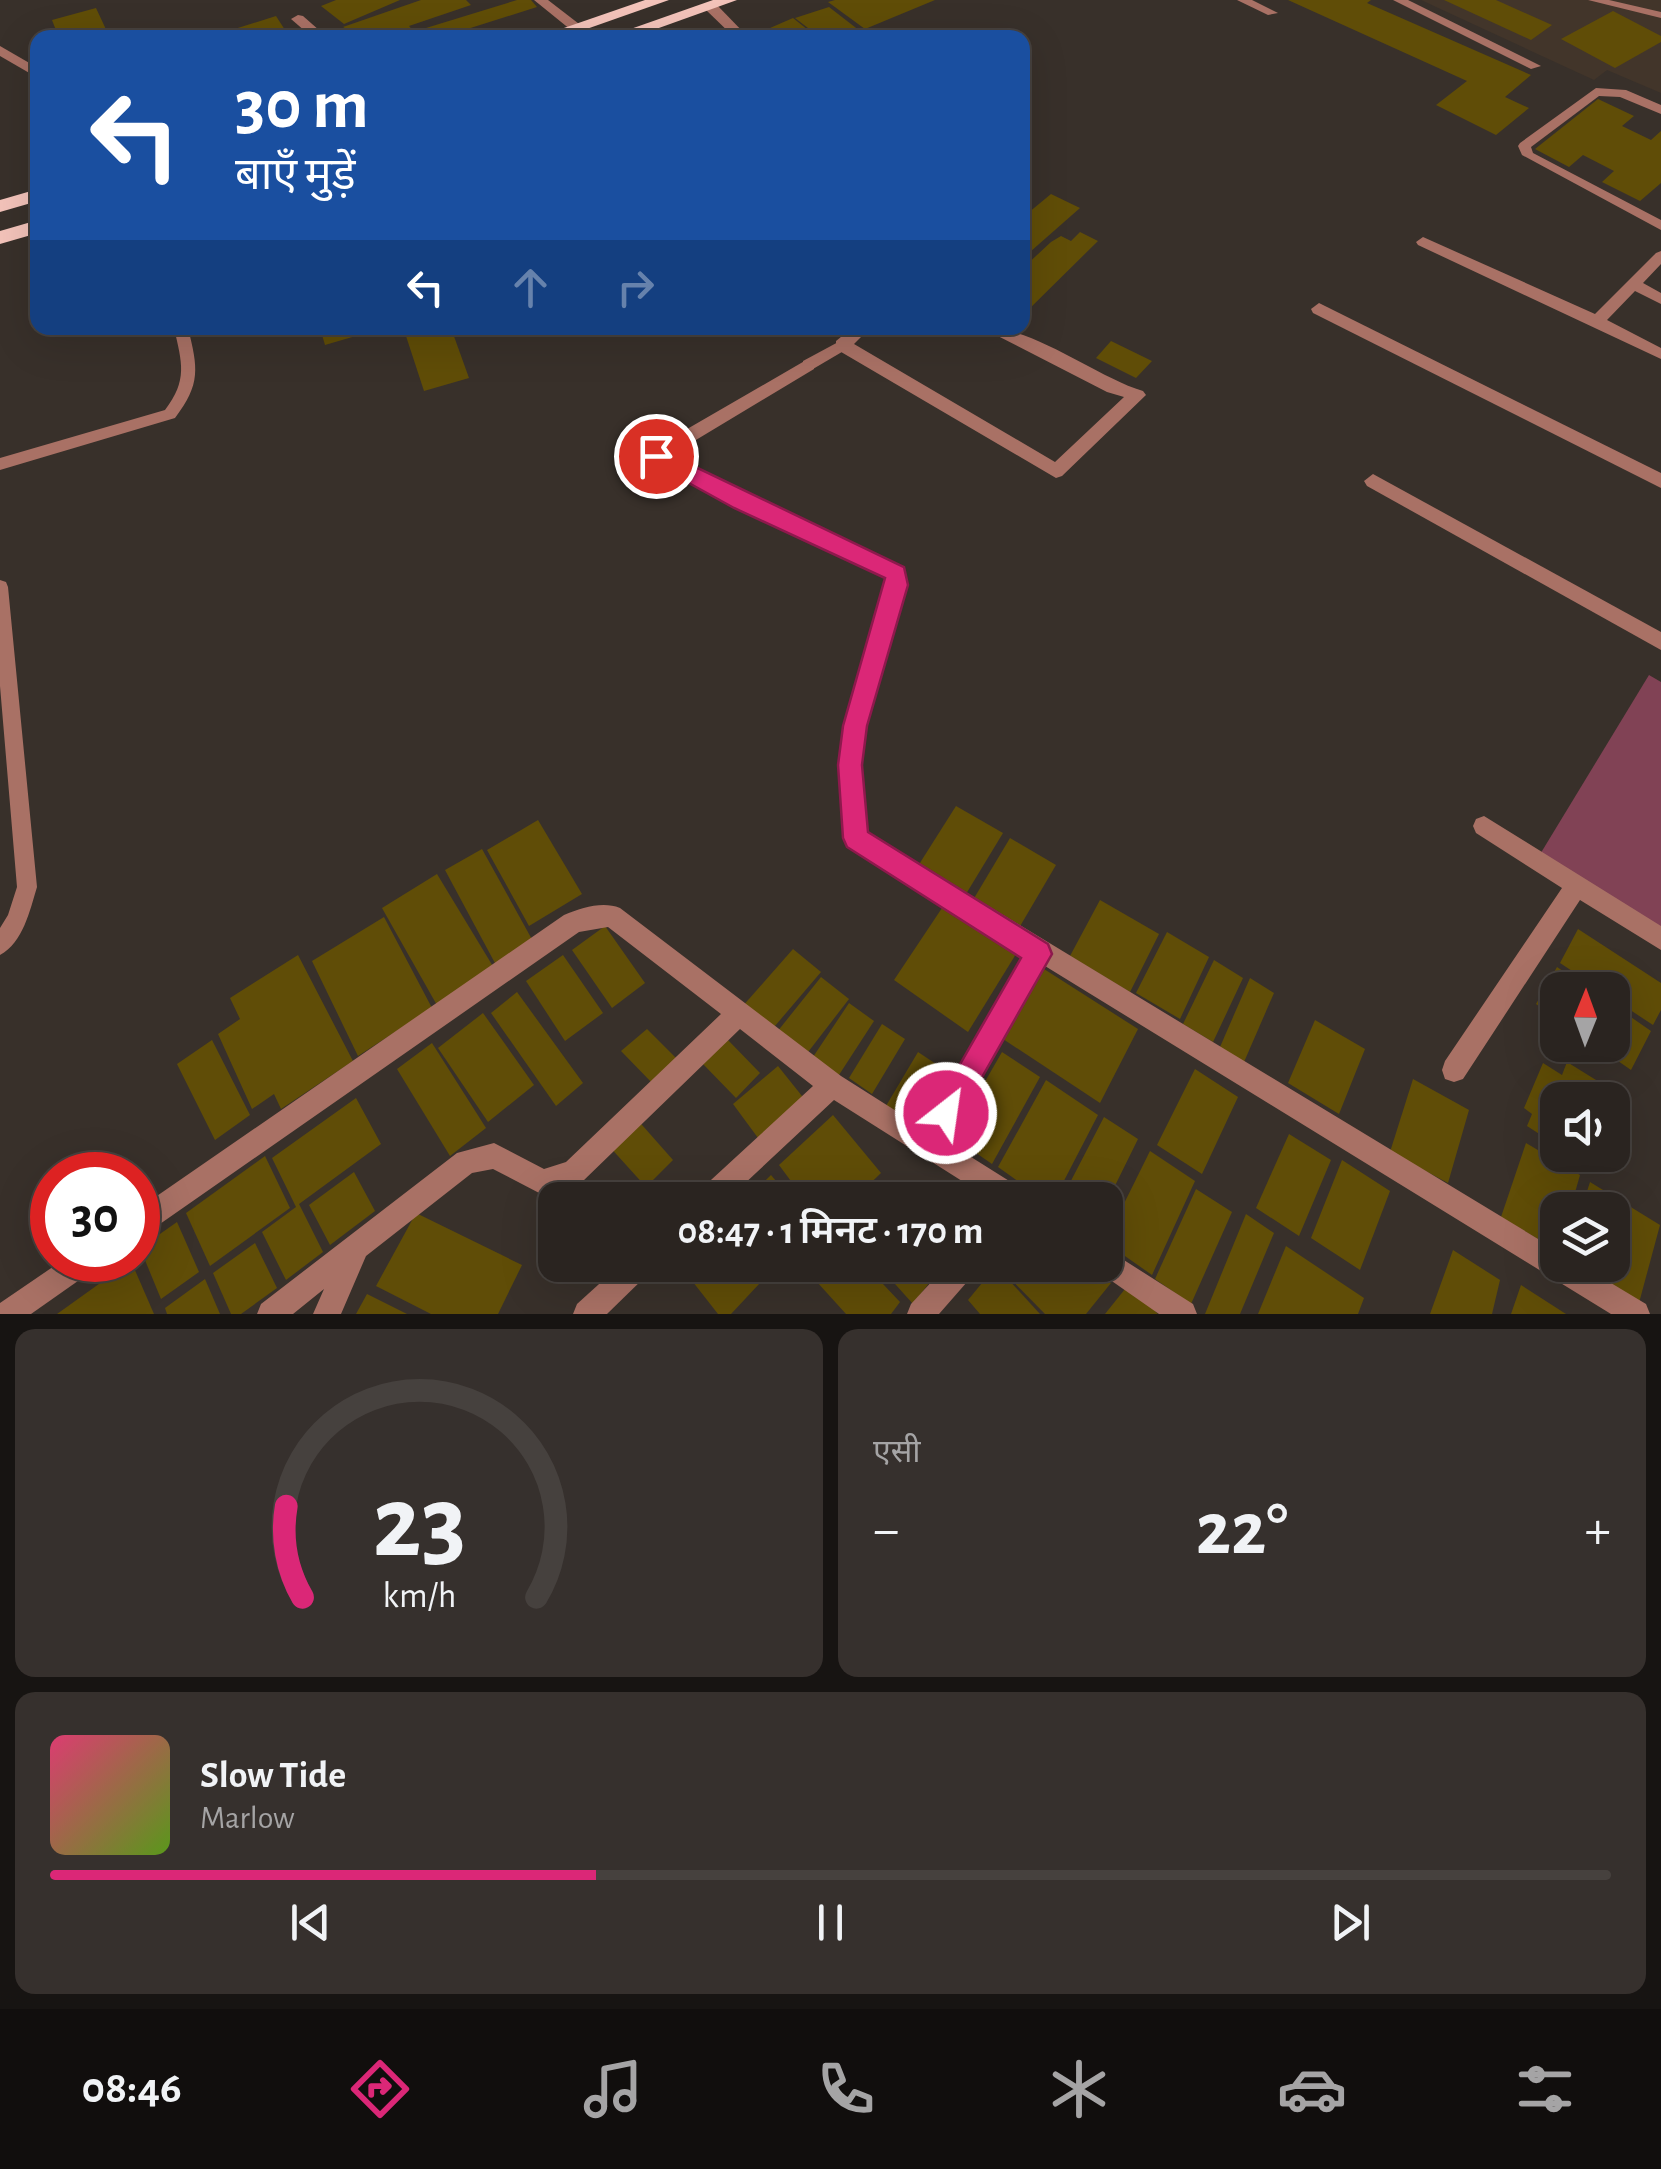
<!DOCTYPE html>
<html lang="hi">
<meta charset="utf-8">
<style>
body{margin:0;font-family:"Alegreya Sans","Noto Sans Devanagari",sans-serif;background:#36302d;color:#f1f3f6;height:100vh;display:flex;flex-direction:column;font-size:38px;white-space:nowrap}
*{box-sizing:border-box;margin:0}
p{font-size:32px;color:#a5a4a5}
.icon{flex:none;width:55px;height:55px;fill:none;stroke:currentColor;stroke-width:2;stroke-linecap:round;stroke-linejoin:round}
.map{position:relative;height:1314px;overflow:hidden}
.drawer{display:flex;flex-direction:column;gap:15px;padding:15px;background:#171412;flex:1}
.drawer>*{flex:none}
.guide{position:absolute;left:30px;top:30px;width:1000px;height:305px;border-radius:20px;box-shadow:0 10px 40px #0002,0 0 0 2px #46413e;background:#1a4fa0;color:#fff;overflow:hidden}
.needle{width:65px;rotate:1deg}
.buttons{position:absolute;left:1540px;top:972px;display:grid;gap:20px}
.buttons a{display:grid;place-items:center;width:90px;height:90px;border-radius:20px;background:#2a2420;box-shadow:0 10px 40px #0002,0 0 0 2px #46413e;font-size:50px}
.speed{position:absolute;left:30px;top:1152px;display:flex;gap:20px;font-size:50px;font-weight:700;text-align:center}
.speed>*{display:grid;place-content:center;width:130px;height:130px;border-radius:50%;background:#2a2420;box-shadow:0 10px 40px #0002,0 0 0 2px #46413e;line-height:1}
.speed .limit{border:15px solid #d22;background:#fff;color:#111}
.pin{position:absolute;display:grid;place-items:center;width:85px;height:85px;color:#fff;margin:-42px;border:5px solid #fff;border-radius:50%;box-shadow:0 2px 10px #0007}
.me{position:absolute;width:110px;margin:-55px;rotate:30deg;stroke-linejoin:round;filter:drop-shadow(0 0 8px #0008)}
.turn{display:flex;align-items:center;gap:35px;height:210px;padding:0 40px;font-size:45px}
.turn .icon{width:130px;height:130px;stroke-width:2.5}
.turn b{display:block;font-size:70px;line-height:85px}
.lanes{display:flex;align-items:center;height:95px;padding:0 40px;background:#0003;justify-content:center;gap:50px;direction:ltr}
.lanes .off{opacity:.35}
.big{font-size:75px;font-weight:600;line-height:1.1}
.drawer .tile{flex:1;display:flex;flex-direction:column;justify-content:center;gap:15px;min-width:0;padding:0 35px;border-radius:20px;background:#36302d}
.drawer .dial{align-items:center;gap:0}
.dial svg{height:260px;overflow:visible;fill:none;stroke:#46413e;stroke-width:7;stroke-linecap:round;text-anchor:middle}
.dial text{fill:#f1f3f6;stroke:none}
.song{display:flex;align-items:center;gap:30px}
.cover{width:120px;height:120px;border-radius:15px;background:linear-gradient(135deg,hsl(340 70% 55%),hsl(90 70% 35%))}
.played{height:10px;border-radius:5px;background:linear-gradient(90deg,#db2777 35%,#46413e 35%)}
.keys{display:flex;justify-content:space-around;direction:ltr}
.heat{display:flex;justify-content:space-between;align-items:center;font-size:55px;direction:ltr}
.drawer .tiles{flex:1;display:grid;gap:15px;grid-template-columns:1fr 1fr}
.tile:last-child{grid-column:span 2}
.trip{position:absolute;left:538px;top:1182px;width:585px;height:100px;border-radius:20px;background:#2a2420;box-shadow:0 10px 40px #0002,0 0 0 2px #46413e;font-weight:600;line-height:100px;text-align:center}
.dock{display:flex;height:160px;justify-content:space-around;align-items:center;background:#110e0d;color:#a5a4a5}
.dock .icon{width:70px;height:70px}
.dock .active{color:#db2777}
.dock b{font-size:45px;color:#f1f3f6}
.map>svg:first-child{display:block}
.built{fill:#42352a}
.green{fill:#814255}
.building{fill:#604d07}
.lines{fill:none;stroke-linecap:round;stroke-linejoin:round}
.service{fill:#a97165;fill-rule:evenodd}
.minor{fill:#a97165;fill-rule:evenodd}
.primary{fill:#f3c3ba;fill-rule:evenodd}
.route{fill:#db2777;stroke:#8e194d;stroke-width:2.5}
</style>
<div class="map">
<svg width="1661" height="1314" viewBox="0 0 1661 1314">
<rect width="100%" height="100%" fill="#38302a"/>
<!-- built -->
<polygon class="built" points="1421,0 1661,0 1661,93 1607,70 1594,80"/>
<!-- green -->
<polygon class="green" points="1649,675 1661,682 1661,929 1539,856"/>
<!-- building -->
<g class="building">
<polygon points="336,0 400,0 344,24 321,6"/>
<polygon points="421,0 466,0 471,5 409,26 417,35 409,38 363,38 343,27"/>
<polygon points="517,0 531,0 537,7 439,38 433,38 426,28"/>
<polygon points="835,0 935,0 865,29 828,2"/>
<polygon points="1288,0 1371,0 1367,3 1531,75 1505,97 1529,108 1496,135 1436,105 1467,81"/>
<polygon points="1444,0 1496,0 1552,25 1531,40"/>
<polygon points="829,7 860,31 845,38 821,38 795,18"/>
<polygon points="96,8 110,38 59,38 52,20"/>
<polygon points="1613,11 1661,36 1661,42 1615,68 1561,39"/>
<polygon points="276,16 285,30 269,38 206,38"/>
<polygon points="793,18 818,38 760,38 756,34"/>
<polygon points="1598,99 1634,116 1622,126 1651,140 1661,131 1661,183 1640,201 1602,182 1614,171 1583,155 1569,167 1535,149"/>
<polygon points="1051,194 1080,208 1022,259 1022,218"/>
<polygon points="1080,232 1098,241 1022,316 1022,269 1051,242 1061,236 1071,241"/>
<polygon points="320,328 364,328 366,333 325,345"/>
<polygon points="435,328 451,328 469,378 424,391 406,336"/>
<polygon points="1111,341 1152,361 1136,378 1096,358"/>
<polygon points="956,806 1003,833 966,894 918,866"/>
<polygon points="538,820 582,894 529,926 487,850"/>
<polygon points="1010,838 1056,865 1019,928 973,900"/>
<polygon points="482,849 534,943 496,965 445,870"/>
<polygon points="437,874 494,968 438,1007 382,908"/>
<polygon points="1100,900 1159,934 1130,992 1070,956"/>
<polygon points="946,902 1019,949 968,1032 894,980"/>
<polygon points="384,917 432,1008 358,1056 312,961"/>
<polygon points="605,926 645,983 612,1008 572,950"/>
<polygon points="1578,929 1661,983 1661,1010 1653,1025 1612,998 1612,990 1601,990 1560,963"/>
<polygon points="1167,932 1209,957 1180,1019 1136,993"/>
<polygon points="793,949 821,972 769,1033 741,1008"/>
<polygon points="298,955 353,1061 281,1109 274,1094 252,1109 218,1034 240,1019 230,998"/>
<polygon points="563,955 603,1013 565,1041 526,981"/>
<polygon points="1214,960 1243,978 1213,1042 1183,1024"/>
<polygon points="1557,967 1591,990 1558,990 1558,1019 1536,1004"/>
<polygon points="1044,969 1138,1029 1100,1103 1003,1039"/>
<polygon points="821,977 849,999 805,1056 777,1032"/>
<polygon points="1250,978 1274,993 1244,1062 1220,1047"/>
<polygon points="517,992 583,1083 556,1106 491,1013"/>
<polygon points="849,1003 874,1021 837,1078 811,1060"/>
<polygon points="1612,1004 1651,1031 1631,1070 1595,1045 1612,1045"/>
<polygon points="483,1013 534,1085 488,1122 438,1048"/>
<polygon points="1315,1020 1365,1049 1339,1114 1288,1083"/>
<polygon points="882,1024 905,1039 872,1094 849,1078"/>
<polygon points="647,1029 680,1062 656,1087 621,1051"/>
<polygon points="726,1038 760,1073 736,1098 702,1063"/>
<polygon points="212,1040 250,1115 215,1140 177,1064"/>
<polygon points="432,1043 486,1128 450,1156 397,1069"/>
<polygon points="918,1052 948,1072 916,1127 886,1106"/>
<polygon points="1002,1052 1040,1077 992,1164 953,1137"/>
<polygon points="1567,1062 1617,1093 1614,1100 1558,1100 1558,1146 1527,1126 1532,1114 1524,1108 1543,1063 1562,1075"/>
<polygon points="778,1066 806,1101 761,1142 733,1104"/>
<polygon points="1195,1069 1238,1097 1202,1174 1157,1145"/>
<polygon points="1413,1079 1469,1110 1448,1183 1390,1152"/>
<polygon points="1046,1080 1098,1115 1054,1200 1044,1200 998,1167"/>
<polygon points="356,1098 381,1144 299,1204 323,1252 286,1280 262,1232 296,1207 272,1158"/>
<polygon points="833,1115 881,1173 853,1200 805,1200 779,1165"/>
<polygon points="635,1117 673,1160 646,1187 608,1145"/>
<polygon points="1104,1117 1138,1139 1105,1206 1105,1200 1061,1200"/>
<polygon points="1289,1134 1331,1160 1299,1236 1256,1208"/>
<polygon points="1526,1143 1580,1175 1570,1210 1558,1210 1558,1251 1501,1217"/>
<polygon points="1150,1151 1195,1181 1152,1275 1105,1242"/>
<polygon points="265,1156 290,1208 210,1266 186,1213"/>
<polygon points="1342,1160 1390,1191 1360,1270 1311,1238"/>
<polygon points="354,1172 375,1211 330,1245 309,1205"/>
<polygon points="771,1175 792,1200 745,1200"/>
<polygon points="1590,1182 1660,1225 1639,1303 1579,1265 1612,1265 1612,1210 1581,1210"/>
<polygon points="1196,1189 1232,1212 1191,1304 1155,1279"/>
<polygon points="416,1213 522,1265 498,1314 431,1314 376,1286"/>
<polygon points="1246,1214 1274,1233 1240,1314 1205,1314"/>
<polygon points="177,1222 199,1272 161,1299 140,1248"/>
<polygon points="255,1243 277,1288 241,1314 231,1314 213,1273"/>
<polygon points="1286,1246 1364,1298 1358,1314 1258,1314"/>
<polygon points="1453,1250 1500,1280 1492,1314 1430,1314"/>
<polygon points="131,1261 154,1314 57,1314"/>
<polygon points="685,1265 746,1265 760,1283 731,1314 718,1314 682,1268"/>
<polygon points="832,1265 865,1265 900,1302 891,1314 846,1314 817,1282"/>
<polygon points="878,1265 934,1265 939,1270 913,1304"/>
<polygon points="997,1265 1079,1265 1111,1283 1086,1314 1045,1314"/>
<polygon points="996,1266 1040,1314 980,1314 968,1300"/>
<polygon points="205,1279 220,1314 167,1314 165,1308"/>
<polygon points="1129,1284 1158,1314 1105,1314"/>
<polygon points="1521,1285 1566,1314 1511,1314"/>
<polygon points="367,1294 407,1314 356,1314"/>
</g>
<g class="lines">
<!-- service -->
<g class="service">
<polygon points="1237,0 1252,0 1278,13 1268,15"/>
<polygon points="1393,0 1408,0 1541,66 1531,69"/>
<polygon points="1588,0 1609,0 1661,12 1661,18"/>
<polygon points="1596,88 1626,90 1661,105 1661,114 1620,97 1599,96 1531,147 1533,153 1661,220 1661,230 1522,155 1518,146 1520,143"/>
<polygon points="1423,237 1595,314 1656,253 1661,251 1661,264 1643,283 1661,293 1661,304 1635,291 1607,320 1661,348 1661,359 1418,245 1416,242"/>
<path d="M174,328H188C198,368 201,384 175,418L0,470V458L165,410C188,380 182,363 174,328Z"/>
<polygon points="842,340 847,341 847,349 813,369 803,369 803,361"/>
<path d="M0,580L6,582L8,587L37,887C30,910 23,943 0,955V928L8,915L17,887L0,686Z"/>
</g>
<!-- minor -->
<g class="minor">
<polygon points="534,0 548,0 583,27 571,30"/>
<polygon points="705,3 715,3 749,38 735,38 705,9"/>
<polygon points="298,15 303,16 328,38 313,38 291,19"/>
<polygon points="0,46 38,68 38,78 0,56"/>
<polygon points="1319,303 1661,473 1661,488 1313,313 1311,309"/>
<path d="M852,328H870L854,344L1055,462L1124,397L1107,392L990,332L988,328C1035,328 1095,376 1143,391L1146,395L1062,476L1056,478L836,349V341Z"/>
<path d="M808,359L814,361V369L671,455L747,497L903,568L907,585L865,726L861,765L866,832L1558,1251V1265H1581L1646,1304L1650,1314H1611L1045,966L944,1140L1025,1191L1029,1200H992L834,1100L727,1200H695L699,1191L813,1086L740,1029L583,1181L543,1195L493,1169L472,1173L366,1256L341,1314H313L324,1289L293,1314H257L261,1304L457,1153L494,1143L544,1169L566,1162L721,1014L608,927L579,932L147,1233L138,1237V1209L564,915C582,908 602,901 620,908L841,1076L923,1128L1026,954L848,845L845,838L839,765L845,726L887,578L735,507L624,446L621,441L630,434L656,447Z"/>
<polygon points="1373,474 1661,632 1661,650 1367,486 1364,481"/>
<polygon points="1484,816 1661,926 1661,950 1580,900 1463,1079 1454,1082 1445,1079 1442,1070 1445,1061 1562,888 1476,833 1473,826 1476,819"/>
<polygon points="1105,1248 1193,1304 1197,1314 1159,1314 1096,1270 1093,1265 1105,1265"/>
<polygon points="63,1260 99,1260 95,1269 31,1314 0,1314 0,1303"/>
<polygon points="620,1265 652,1265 648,1274 607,1314 573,1314 577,1304"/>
<polygon points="947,1265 978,1265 974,1274 939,1314 907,1314 911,1304"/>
</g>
<!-- primary -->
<g class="primary">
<polygon points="645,0 669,0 561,38 535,38"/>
<polygon points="713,0 737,0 631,38 605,38"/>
<polygon points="38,189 38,201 0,212 0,200"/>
<polygon points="38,220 38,233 0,244 0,231"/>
</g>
</g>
<!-- route -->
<polygon class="route" points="656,448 904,567 908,585 867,726 862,765 868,832 1048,944 1052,954 956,1123 946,1127 936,1123 932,1113 1021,958 847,847 843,838 838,765 843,726 885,578 734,508 649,461 649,450"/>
</svg>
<div class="buttons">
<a><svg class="needle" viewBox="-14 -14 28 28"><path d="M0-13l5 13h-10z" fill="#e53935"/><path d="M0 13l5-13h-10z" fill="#a5a4a5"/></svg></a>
<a><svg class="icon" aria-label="sound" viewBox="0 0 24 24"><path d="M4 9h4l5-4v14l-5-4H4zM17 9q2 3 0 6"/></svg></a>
<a><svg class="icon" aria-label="layers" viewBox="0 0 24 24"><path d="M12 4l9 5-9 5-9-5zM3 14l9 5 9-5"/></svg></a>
</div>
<div class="speed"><div class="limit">30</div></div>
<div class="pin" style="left:656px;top:456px;background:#d93025"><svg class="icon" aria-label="arrive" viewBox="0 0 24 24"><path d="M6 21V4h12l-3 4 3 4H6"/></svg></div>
<svg class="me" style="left:946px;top:1113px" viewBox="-20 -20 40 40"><circle r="17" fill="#db2777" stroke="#fff" stroke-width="3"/><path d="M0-11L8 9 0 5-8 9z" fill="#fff"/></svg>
<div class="trip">08:47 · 1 मिनट · 170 m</div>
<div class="guide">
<div class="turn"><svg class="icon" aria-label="left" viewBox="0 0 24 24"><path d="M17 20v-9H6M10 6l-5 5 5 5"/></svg><div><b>30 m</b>बाएँ मुड़ें</div></div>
<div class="lanes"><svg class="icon" aria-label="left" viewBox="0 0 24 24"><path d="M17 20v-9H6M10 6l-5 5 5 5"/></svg><svg class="icon off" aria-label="ahead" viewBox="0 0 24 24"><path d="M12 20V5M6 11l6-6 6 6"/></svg><svg class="icon off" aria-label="right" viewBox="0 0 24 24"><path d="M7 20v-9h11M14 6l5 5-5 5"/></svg></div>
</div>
</div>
<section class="drawer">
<div class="tiles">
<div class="tile dial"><svg viewBox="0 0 100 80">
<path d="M14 69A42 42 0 1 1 86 69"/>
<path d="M14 69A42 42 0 0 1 9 41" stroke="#db2777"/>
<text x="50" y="56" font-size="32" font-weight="700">23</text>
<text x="50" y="72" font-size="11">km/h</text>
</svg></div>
<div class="tile"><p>एसी</p>
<div class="heat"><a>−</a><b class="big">22°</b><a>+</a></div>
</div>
<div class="tile">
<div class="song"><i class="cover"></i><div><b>Slow Tide</b><p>Marlow</p></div></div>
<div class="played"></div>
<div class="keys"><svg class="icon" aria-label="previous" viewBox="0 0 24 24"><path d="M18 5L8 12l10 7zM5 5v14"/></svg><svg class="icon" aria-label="pause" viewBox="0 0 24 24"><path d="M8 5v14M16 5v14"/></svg><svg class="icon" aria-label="next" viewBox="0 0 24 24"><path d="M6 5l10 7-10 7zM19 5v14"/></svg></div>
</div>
</div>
</section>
<nav class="dock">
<b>08:46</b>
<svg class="icon active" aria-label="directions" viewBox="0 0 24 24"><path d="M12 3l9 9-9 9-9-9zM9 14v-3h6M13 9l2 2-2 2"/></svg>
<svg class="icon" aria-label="music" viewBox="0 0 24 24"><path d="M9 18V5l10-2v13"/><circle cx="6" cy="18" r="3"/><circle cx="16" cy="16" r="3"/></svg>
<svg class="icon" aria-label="phone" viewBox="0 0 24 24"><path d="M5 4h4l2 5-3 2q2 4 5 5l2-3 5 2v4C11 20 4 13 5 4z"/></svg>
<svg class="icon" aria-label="climate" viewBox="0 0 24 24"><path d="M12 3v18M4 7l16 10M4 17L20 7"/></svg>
<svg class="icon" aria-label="car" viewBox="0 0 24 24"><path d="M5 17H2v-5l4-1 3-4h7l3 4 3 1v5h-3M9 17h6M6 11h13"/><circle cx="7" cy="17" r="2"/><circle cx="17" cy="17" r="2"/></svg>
<svg class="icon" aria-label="filters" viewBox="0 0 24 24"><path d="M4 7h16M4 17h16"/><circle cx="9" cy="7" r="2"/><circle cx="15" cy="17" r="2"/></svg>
</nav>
